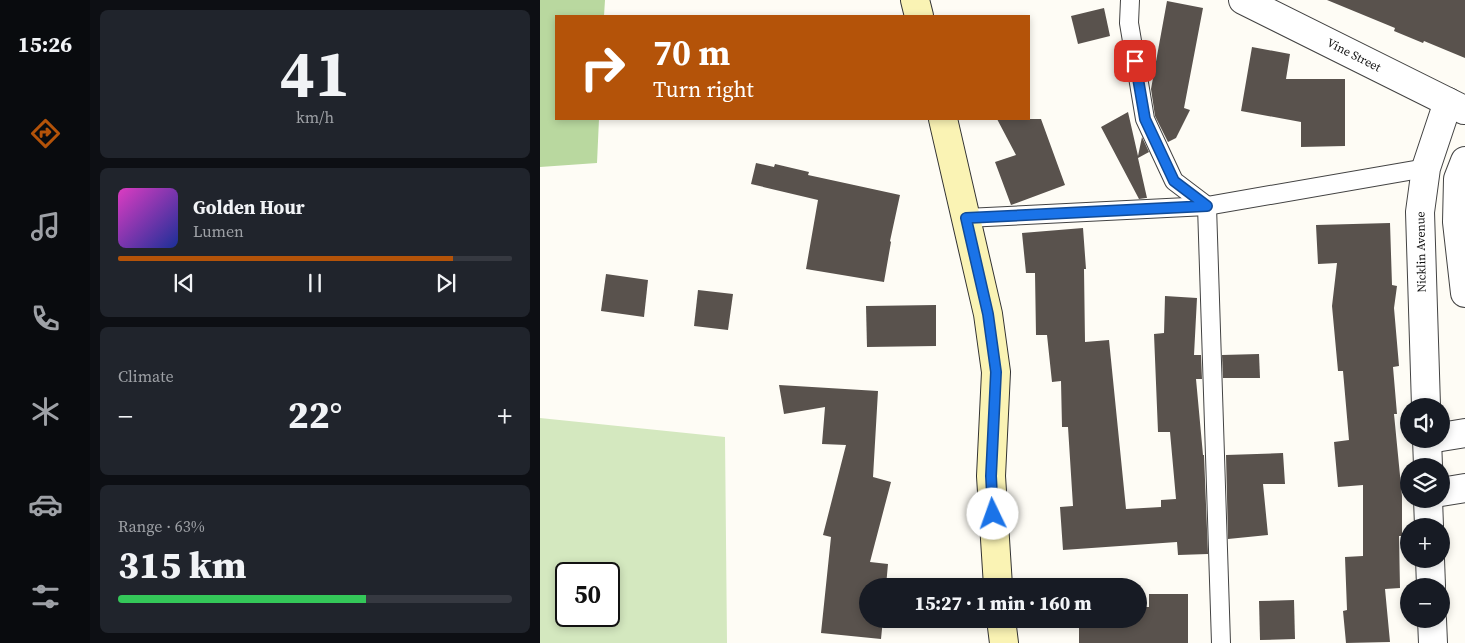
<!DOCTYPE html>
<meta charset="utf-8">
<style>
body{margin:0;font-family:"Source Serif 4",serif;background:#20242c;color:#f1f3f6;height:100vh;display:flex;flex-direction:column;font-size:19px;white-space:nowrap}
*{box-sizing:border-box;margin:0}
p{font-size:16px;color:#9ea1a6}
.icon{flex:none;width:28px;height:28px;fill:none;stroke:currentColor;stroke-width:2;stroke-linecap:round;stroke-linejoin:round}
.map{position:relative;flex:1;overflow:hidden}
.details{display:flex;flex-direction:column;gap:10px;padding:10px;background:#0d0f14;width:450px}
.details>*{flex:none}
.hud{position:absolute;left:15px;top:15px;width:475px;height:105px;border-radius:0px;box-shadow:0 2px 8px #0003;background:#b45309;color:#fff;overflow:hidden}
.controls{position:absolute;left:860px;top:398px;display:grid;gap:10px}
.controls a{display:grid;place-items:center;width:50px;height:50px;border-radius:50%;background:#171b24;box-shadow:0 2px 8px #0003;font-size:25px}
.speed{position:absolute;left:15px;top:562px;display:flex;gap:10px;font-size:25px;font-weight:700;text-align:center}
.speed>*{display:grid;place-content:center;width:65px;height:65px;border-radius:50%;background:#171b24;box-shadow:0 2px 8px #0003;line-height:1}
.speed .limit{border:2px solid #111;border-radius:8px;background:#fff;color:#111}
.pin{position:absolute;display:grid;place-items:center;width:42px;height:42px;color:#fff;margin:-21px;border-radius:10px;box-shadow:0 2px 8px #0006}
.me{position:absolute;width:55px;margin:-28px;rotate:357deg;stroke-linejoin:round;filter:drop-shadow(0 0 4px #0008)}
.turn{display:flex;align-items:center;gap:18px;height:105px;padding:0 15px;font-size:22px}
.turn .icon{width:65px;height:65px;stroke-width:2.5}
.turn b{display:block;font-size:35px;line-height:42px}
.big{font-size:38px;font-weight:800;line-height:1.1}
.details .tile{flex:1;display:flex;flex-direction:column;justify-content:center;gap:8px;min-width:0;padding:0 18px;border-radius:8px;background:#20242c}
.details .dial{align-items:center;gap:0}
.dial b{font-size:65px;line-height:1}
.song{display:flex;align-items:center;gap:15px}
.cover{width:60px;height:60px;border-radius:8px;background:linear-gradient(135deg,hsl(310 70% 55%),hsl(230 70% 35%))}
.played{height:5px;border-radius:2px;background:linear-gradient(90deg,#b45309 85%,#363941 85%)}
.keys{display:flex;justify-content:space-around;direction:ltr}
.heat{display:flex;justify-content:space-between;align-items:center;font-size:28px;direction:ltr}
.charge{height:8px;border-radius:4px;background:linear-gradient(90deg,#34c759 63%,#363941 0)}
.trip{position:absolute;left:319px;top:578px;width:288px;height:50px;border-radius:25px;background:#171b24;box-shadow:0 2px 8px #0003;font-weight:800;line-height:50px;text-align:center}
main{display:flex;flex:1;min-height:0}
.dock{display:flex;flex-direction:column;width:90px;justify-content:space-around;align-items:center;background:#090b0e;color:#9ea1a6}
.dock .icon{width:35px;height:35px}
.dock .active{color:#b45309}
.dock b{font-size:22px;color:#f1f3f6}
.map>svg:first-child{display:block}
.green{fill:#d4e8bf;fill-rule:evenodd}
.forest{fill:#b9d89f}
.building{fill:#59524d}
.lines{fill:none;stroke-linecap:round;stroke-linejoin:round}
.service-casing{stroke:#434343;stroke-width:20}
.minor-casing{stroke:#434343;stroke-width:30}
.secondary-casing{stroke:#323232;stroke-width:30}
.service{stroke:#fff;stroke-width:18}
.minor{stroke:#fff;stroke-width:28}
.secondary{stroke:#faf3b4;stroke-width:28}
.route-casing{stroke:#114b97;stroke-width:12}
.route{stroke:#1a73e8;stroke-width:9}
.labels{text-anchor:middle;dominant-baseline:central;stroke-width:5;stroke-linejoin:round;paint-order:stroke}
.street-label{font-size:12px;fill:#101010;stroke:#fff}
</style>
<main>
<nav class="dock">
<b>15:26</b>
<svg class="icon active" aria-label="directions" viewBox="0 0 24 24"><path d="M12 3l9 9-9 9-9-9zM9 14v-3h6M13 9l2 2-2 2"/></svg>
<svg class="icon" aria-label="music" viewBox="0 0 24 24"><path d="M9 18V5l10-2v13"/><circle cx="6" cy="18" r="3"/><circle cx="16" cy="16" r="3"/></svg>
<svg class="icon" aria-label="phone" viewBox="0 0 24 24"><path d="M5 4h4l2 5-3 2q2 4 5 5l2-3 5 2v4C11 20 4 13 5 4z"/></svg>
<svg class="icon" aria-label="climate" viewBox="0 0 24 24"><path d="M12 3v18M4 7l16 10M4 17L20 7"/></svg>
<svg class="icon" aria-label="car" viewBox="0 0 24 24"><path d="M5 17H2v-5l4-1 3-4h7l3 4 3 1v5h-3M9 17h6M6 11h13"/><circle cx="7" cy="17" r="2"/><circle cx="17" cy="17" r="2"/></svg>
<svg class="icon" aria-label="filters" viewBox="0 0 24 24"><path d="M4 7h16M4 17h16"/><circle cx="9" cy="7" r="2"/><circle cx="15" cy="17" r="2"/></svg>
</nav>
<section class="details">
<div class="tile dial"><b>41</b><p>km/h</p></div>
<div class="tile">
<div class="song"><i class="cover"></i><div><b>Golden Hour</b><p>Lumen</p></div></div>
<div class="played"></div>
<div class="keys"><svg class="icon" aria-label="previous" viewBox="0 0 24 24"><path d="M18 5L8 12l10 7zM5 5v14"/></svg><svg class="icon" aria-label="pause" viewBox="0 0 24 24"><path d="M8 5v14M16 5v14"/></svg><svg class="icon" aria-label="next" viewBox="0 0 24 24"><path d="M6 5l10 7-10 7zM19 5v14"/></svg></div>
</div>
<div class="tile"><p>Climate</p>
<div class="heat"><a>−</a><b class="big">22°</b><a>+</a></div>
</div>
<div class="tile"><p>Range · 63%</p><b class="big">315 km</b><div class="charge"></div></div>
</section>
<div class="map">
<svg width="925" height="643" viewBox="0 0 925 643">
<rect width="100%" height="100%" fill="#fefcf5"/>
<!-- green -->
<path class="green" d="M0,418L185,437L187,643H0ZM26,574H69V616H26Z"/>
<!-- forest -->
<polygon class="forest" points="0,0 65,0 64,16 16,16 16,119 59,119 57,163 0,167"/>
<!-- building -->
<g class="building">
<polygon points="787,0 925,0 925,58 884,41 883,43 854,31 855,28"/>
<polygon points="627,1 663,8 644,108 650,110 636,138 628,142 615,116 611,89"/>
<polygon points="564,8 570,36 538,44 531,16"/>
<polygon points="712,47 750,54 746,79 805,79 805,146 761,147 761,122 701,111"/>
<polygon points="588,112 598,156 602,137 609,152 598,158 607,198 606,198 599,199 561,127"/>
<polygon points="457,119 501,119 525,185 471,205 455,162 476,155"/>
<polygon points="216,163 234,167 235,164 269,172 268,175 360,195 350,241 351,242 344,282 266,269 278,200 211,184"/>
<polygon points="850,223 852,285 857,286 854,308 859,366 853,367 857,414 854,414 862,496 862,536 859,536 860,588 845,589 850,642 806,643 803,611 807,610 805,557 823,556 823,485 798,487 794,442 809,440 803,371 798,371 792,306 797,263 778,264 776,225"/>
<polygon points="543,228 546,269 544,269 545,342 569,340 586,509 621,507 621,500 636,499 630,432 618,432 614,334 624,333 625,296 657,298 654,355 661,355 662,379 656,379 663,455 664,455 668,554 638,555 637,542 523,550 520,507 533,506 528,427 522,427 521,381 512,382 507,335 496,335 495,273 486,273 482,233"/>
<polygon points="66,274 108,280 104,317 61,311"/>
<polygon points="158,290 193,294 188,330 154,326"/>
<polygon points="396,305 396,346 327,347 326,306"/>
<polygon points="719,354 720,378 683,378 682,355"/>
<polygon points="239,385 338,391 333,477 351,482 330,562 348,564 346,586 328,586 328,619 343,619 341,639 281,633 291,537 283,535 306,445 282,444 285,407 244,414"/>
<polygon points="743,453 745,484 723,484 728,535 688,539 686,455"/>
<polygon points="609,594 648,594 648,643 539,643 539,619 598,619 598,607 609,607"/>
<polygon points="754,600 755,639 720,640 719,601"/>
</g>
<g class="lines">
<!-- service casing -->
<g class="service-casing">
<g id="service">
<polyline points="590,0 589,23 605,119 634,181 667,206 681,643"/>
<polyline points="426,218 667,206 886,168"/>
</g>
</g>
<!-- minor casing -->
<g class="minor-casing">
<g id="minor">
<polyline points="703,0 924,110"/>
<polyline points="925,161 918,179 917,222 925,293"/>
<polyline points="886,406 880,212 886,168 908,102"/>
<polyline points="901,437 925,433"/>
<polyline points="887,439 888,466"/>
<polyline points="901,492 925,488"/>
<polyline points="888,499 889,526"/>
<polyline points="890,559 891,586"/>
<polyline points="892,619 893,643"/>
</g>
</g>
<!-- secondary casing -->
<g class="secondary-casing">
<g id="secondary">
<polyline points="375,0 379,16"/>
<polyline points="403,119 448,314 456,372 451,476 458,586"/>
<polyline points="461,619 464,643"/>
</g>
</g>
<!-- service -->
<use href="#service" class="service"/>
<!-- minor -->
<use href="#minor" class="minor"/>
<!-- secondary -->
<use href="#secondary" class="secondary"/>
</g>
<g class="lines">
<!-- route casing -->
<g class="route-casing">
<polyline id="route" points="453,514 451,476 456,372 448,314 426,218 667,206 634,181 605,119 595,61"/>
</g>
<!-- route -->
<use href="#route" class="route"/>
</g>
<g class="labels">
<!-- street labels -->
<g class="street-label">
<text transform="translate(814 55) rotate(27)">Vine Street</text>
<text transform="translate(881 252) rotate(-91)">Nicklin Avenue</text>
</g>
</g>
</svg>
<div class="controls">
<a><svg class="icon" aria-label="sound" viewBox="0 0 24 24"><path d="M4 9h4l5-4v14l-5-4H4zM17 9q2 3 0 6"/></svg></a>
<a><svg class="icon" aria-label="layers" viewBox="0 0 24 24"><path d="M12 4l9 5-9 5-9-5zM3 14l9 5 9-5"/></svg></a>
<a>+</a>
<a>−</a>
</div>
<div class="speed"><div class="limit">50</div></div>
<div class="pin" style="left:595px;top:61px;background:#d93025"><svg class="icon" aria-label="arrive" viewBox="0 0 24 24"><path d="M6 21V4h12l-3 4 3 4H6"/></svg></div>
<svg class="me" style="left:453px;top:514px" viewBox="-20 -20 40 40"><circle r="19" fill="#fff"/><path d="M0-13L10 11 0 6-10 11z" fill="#1a73e8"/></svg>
<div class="trip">15:27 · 1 min · 160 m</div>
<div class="hud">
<div class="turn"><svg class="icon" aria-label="right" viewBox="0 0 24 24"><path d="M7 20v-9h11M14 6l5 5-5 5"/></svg><div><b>70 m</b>Turn right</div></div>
</div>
</div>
</main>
